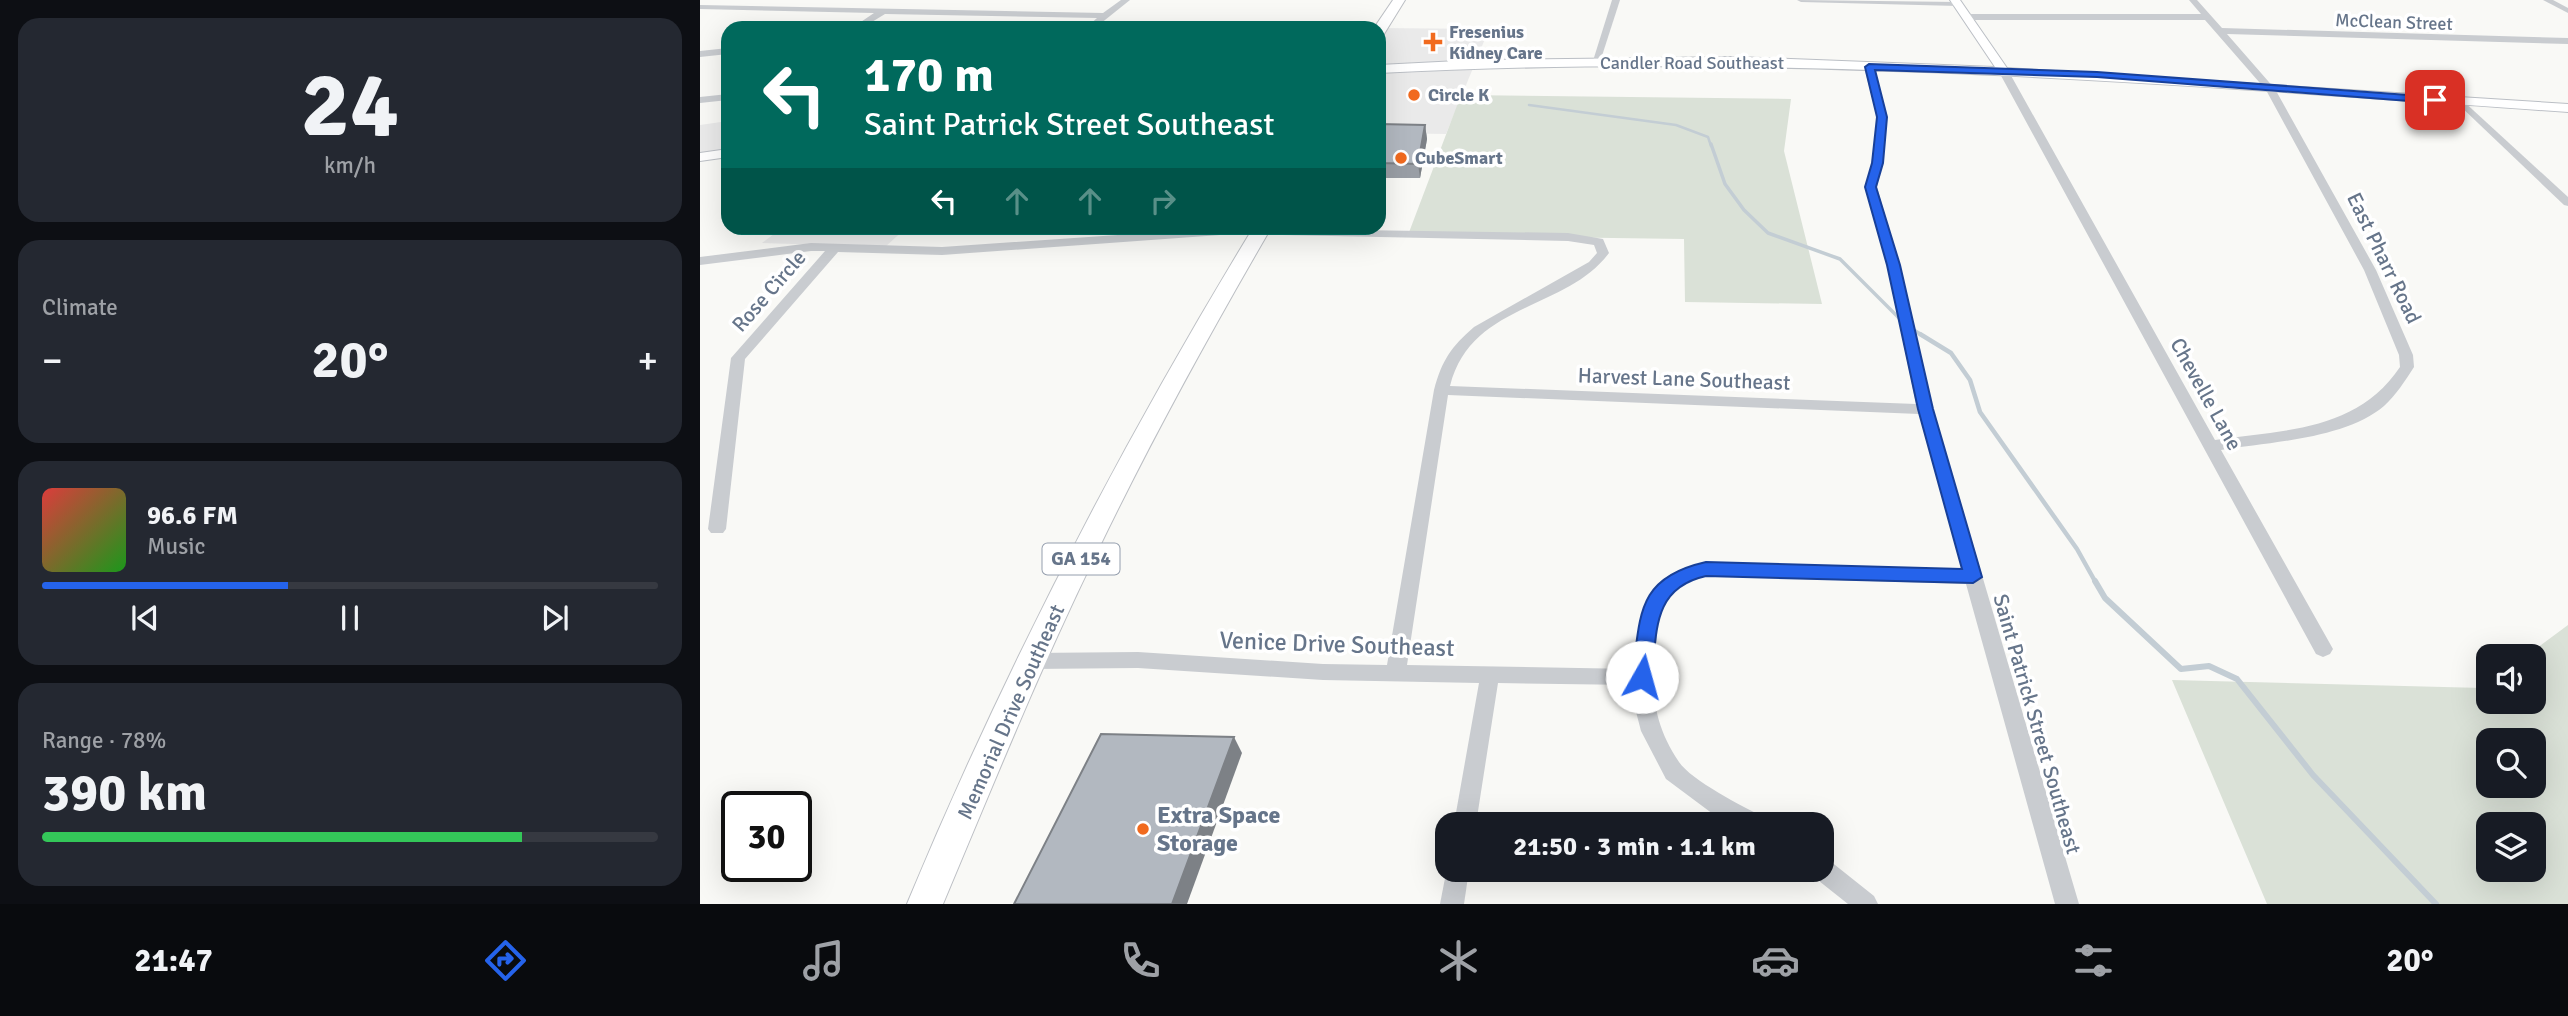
<!DOCTYPE html>
<meta charset="utf-8">
<style>
body{margin:0;font-family:Signika,sans-serif;background:#242831;color:#f1f3f6;height:100vh;display:flex;flex-direction:column;font-size:26px;white-space:nowrap}
*{box-sizing:border-box;margin:0}
p{font-size:23px;color:#9ea1a6}
.icon{flex:none;width:38px;height:38px;fill:none;stroke:currentColor;stroke-width:2;stroke-linecap:round;stroke-linejoin:round}
.map{position:relative;flex:1;overflow:hidden}
.panel{display:flex;flex-direction:column;gap:18px;padding:18px;background:#0d0f14;width:700px}
.panel>*{flex:none}
.hud{position:absolute;left:21px;top:21px;width:665px;height:214px;border-radius:21px;box-shadow:0 7px 28px #0002;background:#00695c;color:#fff;overflow:hidden}
.tools{position:absolute;left:1776px;top:644px;display:grid;gap:14px}
.tools a{display:grid;place-items:center;width:70px;height:70px;border-radius:14px;background:#171b24;box-shadow:0 7px 28px #0002;font-size:35px}
.speed{position:absolute;left:21px;top:791px;display:flex;gap:14px;font-size:35px;font-weight:700;text-align:center}
.speed>*{display:grid;place-content:center;width:91px;height:91px;border-radius:50%;background:#171b24;box-shadow:0 7px 28px #0002;line-height:1}
.speed .limit{border:4px solid #111;border-radius:10px;background:#fff;color:#111}
.pin{position:absolute;display:grid;place-items:center;width:60px;height:60px;color:#fff;margin:-30px;border-radius:14px;box-shadow:0 4px 10px #0006}
.me{position:absolute;width:77px;margin:-38px;rotate:7deg;stroke-linejoin:round;filter:drop-shadow(0 0 5px #0008)}
.turn{display:flex;align-items:center;gap:24px;height:147px;padding:0 28px;font-size:32px}
.turn .icon{width:91px;height:91px;stroke-width:2.5}
.turn b{display:block;font-size:49px;line-height:60px}
.lanes{display:flex;align-items:center;height:66px;padding:0 28px;background:#0003;justify-content:center;gap:35px;direction:ltr}
.lanes .off{opacity:.35}
.big{font-size:52px;font-weight:700;line-height:1.1}
.panel .card{flex:1;display:flex;flex-direction:column;justify-content:center;gap:10px;min-width:0;padding:0 24px;border-radius:21px;background:#242831}
.panel .dial{align-items:center;gap:0}
.dial b{font-size:91px;line-height:1}
.song{display:flex;align-items:center;gap:21px}
.cover{width:84px;height:84px;border-radius:10px;background:linear-gradient(135deg,hsl(0 70% 55%),hsl(120 70% 35%))}
.played{height:7px;border-radius:4px;background:linear-gradient(90deg,#2563eb 40%,#363941 40%)}
.keys{display:flex;justify-content:space-around;direction:ltr}
.heat{display:flex;justify-content:space-between;align-items:center;font-size:38px;direction:ltr}
.charge{height:10px;border-radius:5px;background:linear-gradient(90deg,#34c759 78%,#363941 0)}
.trip{position:absolute;left:735px;top:812px;width:399px;height:70px;border-radius:21px;background:#171b24;box-shadow:0 7px 28px #0002;font-weight:700;line-height:70px;text-align:center}
.dock{display:flex;height:112px;justify-content:space-around;align-items:center;background:#090b0e;color:#9ea1a6}
.dock .icon{width:49px;height:49px}
.dock .on{color:#2563eb}
.dock b{font-size:32px;color:#f1f3f6}
main{display:flex;flex:1;min-height:0}
.map>svg:first-child{display:block}
.built{fill:#eaeaea}
.green{fill:#dae1d7;fill-rule:evenodd}
.lines{fill:none;stroke-linecap:round;stroke-linejoin:round}
.stream-far3{stroke:#c3cdd4;stroke-width:2.5}
.stream-far2{stroke:#c3cdd4;stroke-width:3.5}
.stream-far1{stroke:#c3cdd4;stroke-width:4.5}
.stream{stroke:#c3cdd4;stroke-width:6}
.secondary-casing{stroke:#bbbfc5;stroke-width:2}
.primary-casing{stroke:#bcbfc4;stroke-width:2}
.street{fill:#c9ccd0;fill-rule:evenodd}
.secondary{fill:#fff;fill-rule:evenodd}
.primary{fill:#fff;fill-rule:evenodd}
.wall{fill:#999ea5}
.shaded-wall{fill:#7d8186}
.building{fill:#b2b8c0;stroke:#7d8186;stroke-width:2}
.route{fill:#2563eb;stroke:#184099;stroke-width:2}
.poi-dot{fill:#f16a1e;stroke:#fff;stroke-width:2.5}
.labels{text-anchor:middle;dominant-baseline:central;stroke-width:7;stroke-linejoin:round;paint-order:stroke}
.far-street-label{font-size:18px;fill:#66758a;stroke:#fff}
.far-poi-label{font-size:18px;font-weight:bold;fill:#66758a;stroke:#fff;text-anchor:start}
.shield{fill:#fff;stroke:#949ead;stroke-width:2}
.shield-label{font-size:19px;font-weight:bold;fill:#66758a}
.street-label{font-size:21px;fill:#66758a;stroke:#fff}
.near-street-label{font-size:24px;fill:#66758a;stroke:#fff}
.near-poi-label{font-size:24px;font-weight:bold;fill:#66758a;stroke:#fff;text-anchor:start}
</style>
<main>
<section class="panel">
<div class="card dial"><b>24</b><p>km/h</p></div>
<div class="card"><p>Climate</p>
<div class="heat"><a>−</a><b class="big">20°</b><a>+</a></div>
</div>
<div class="card">
<div class="song"><i class="cover"></i><div><b>96.6 FM</b><p>Music</p></div></div>
<div class="played"></div>
<div class="keys"><svg class="icon" aria-label="previous" viewBox="0 0 24 24"><path d="M18 5L8 12l10 7zM5 5v14"/></svg><svg class="icon" aria-label="pause" viewBox="0 0 24 24"><path d="M8 5v14M16 5v14"/></svg><svg class="icon" aria-label="next" viewBox="0 0 24 24"><path d="M6 5l10 7-10 7zM19 5v14"/></svg></div>
</div>
<div class="card"><p>Range · 78%</p><b class="big">390 km</b><div class="charge"></div></div>
</section>
<div class="map">
<svg width="1868" height="904" viewBox="0 0 1868 904">
<rect width="100%" height="100%" fill="#f9f9f6"/>
<!-- built -->
<g class="built">
<polygon points="679,28 789,29 746,134 679,133"/>
<polygon points="28,121 28,154 0,158 0,125"/>
<polygon points="82,228 206,228 185,247 62,243"/>
</g>
<!-- green -->
<g class="green">
<polygon points="761,95 1091,99 1084,151 1122,304 985,302 984,239 708,235"/>
<path d="M1868,625V904H1567L1472,680L1783,688L1788,684V702H1834V656H1826ZM1788,740H1834V786H1788ZM1788,824H1834V870H1788Z"/>
</g>
<g class="lines">
<!-- stream-far3 -->
<polyline class="stream-far3" points="829,105 976,125 1008,137 1011,146"/>
<!-- stream-far2 -->
<g class="stream-far2">
<polyline points="1011,144 1025,184 1044,210 1068,233 1140,259 1201,320"/>
<polyline points="1211,328 1223,336"/>
</g>
<!-- stream-far1 -->
<polyline class="stream-far1" points="1220,334 1251,353 1270,380 1280,412 1377,549 1396,583"/>
<!-- stream -->
<polyline class="stream" points="1395,581 1405,598 1481,669 1509,666 1537,679 1613,775 1736,904"/>
<!-- secondary casing -->
<g class="secondary-casing">
<g id="secondary">
<path d="M1250,0H1260L1307,68L1868,104V112C1472,84 1076,52 679,73V65L778,60L1037,57L1295,67Z"/>
<polygon points="28,149 28,157 0,161 0,153"/>
</g>
</g>
<!-- primary casing -->
<g class="primary-casing">
<g id="primary">
<polygon points="693,0 705,0 684,34 679,35 679,28 674,28"/>
<path d="M553,228H571C510,333 451,440 398,550C341,666 293,785 243,904H207C304,670 421,445 553,228Z"/>
</g>
</g>
<!-- street -->
<g class="street">
<polygon points="421,0 430,0 395,28 386,28 397,18 185,14 162,28 152,28 174,13 0,9 0,5 403,13"/>
<polygon points="912,0 920,0 900,62 892,64"/>
<polygon points="1097,0 1258,2 1262,4 1258,6 1101,2"/>
<path d="M1489,0H1497L1522,28L1868,38V44L1527,34L1575,89L1676,270L1713,355L1714,367C1705,381 1696,395 1684,406C1645,439 1570,442 1521,450L1633,649L1630,654L1623,657L1616,654L1299,72L1304,69L1309,72L1515,440C1585,430 1657,431 1700,367L1699,355L1664,270L1566,90L1505,20H1267L1263,17L1267,14H1501Z"/>
<polygon points="1843,0 1853,0 1868,8 1868,13"/>
<polygon points="28,48 28,54 0,57 0,51"/>
<path d="M1169,64L1174,67L1187,117L1182,163L1177,187L1199,265L1233,409L1379,904H1355L1266,584L1006,576C993,578 978,584 968,594C959,604 958,622 957,635C951,684 950,719 979,762C991,780 1043,807 1064,817L1067,824H1033L1017,817L966,779L941,731L934,704L933,685L798,683L776,824H754L779,683L623,680L438,668L331,669L324,667L321,661L324,655L331,653L438,652L623,664L687,665L734,390C742,360 751,347 774,327L889,262L897,253L894,245L868,241L534,234L242,255L138,252L45,359L26,529L23,533H11L8,529L31,358L125,251H111L0,265V257L111,243L242,247L519,228L868,233L903,239L909,253C866,311 771,302 750,386L1216,404L1187,265L1165,187L1172,163L1177,117L1164,67ZM748,395L1219,414L1262,570L1006,562C939,576 942,611 933,669L707,665Z"/>
<polygon points="28,94 28,100 0,103 0,97"/>
<polygon points="1761,99 1868,197 1868,206 1864,205 1758,104 1756,102"/>
<polygon points="1122,858 1130,861 1174,896 1178,904 1148,904 1114,877 1111,870 1122,870"/>
<polygon points="747,868 769,870 764,904 740,904"/>
</g>
<!-- secondary -->
<use href="#secondary" class="secondary"/>
<!-- primary -->
<use href="#primary" class="primary"/>
</g>
<!-- wall -->
<polygon class="wall" points="679,124 725,125 727,139 720,178 679,178"/>
<!-- shaded-wall -->
<g class="shaded-wall">
<polygon points="725,125 727,139 720,178 718,164"/>
<polygon points="534,737 542,753 487,904 472,904"/>
</g>
<!-- building -->
<g class="building">
<polygon points="679,124 725,125 718,164 679,163"/>
<polygon points="401,734 534,737 472,904 314,904"/>
</g>
<!-- route -->
<path class="route" d="M1169,64L1397,72L1735,97L1740,100L1735,103L1397,77L1175,70L1187,117L1183,163L1176,187L1200,265L1233,409L1282,577L1273,583L1006,576C952,588 957,632 952,677L949,683H935L932,677C941,616 935,578 1006,562L1262,569L1218,409L1187,265L1165,187L1172,163L1177,117L1165,67Z"/>
<!-- markers -->
<g class="poi-dot">
<path d="M729.5 31.5h7v7h7v7h-7v7h-7v-7h-7v-7h7z"/>
<circle cx="714" cy="95" r="7"/>
<circle cx="701" cy="158" r="7"/>
<circle cx="443" cy="829" r="7"/>
</g>
<g class="labels">
<!-- far-street labels -->
<g class="far-street-label">
<text transform="translate(1694 22) rotate(2)">McClean Street</text>
<text x="992" y="63">Candler Road Southeast</text>
</g>
<!-- far-poi labels -->
<g class="far-poi-label">
<text x="749" y="32">Fresenius<tspan x="749" dy="21">Kidney Care</tspan></text>
<text x="728" y="95">Circle K</text>
<text x="715" y="158">CubeSmart</text>
</g>
<!-- shield labels -->
<rect class="shield" x="342.5" y="543.5" width="77" height="31" rx="5"/>
<g class="shield-label">
<text x="381" y="559">GA 154</text>
</g>
<!-- street labels -->
<g class="street-label">
<text transform="translate(1684 258) rotate(64)">East Pharr Road</text>
<text transform="translate(69 291) rotate(-49)">Rose Circle</text>
<text transform="translate(984 379) rotate(2)">Harvest Lane Southeast</text>
<text transform="translate(1506 394) rotate(61)">Chevelle Lane</text>
<text transform="translate(311 712) rotate(-66)">Memorial Drive Southeast</text>
<text transform="translate(1337 724) rotate(74)">Saint Patrick Street Southeast</text>
</g>
<!-- near-street labels -->
<g class="near-street-label">
<text transform="translate(637 644) rotate(2)">Venice Drive Southeast</text>
</g>
<!-- near-poi labels -->
<g class="near-poi-label">
<text x="457" y="815">Extra Space<tspan x="457" dy="28">Storage</tspan></text>
</g>
</g>
</svg>
<div class="tools">
<a><svg class="icon" aria-label="sound" viewBox="0 0 24 24"><path d="M4 9h4l5-4v14l-5-4H4zM17 9q2 3 0 6"/></svg></a>
<a><svg class="icon" aria-label="search" viewBox="0 0 24 24"><circle cx="10" cy="10" r="6"/><path d="M15 15l6 6"/></svg></a>
<a><svg class="icon" aria-label="layers" viewBox="0 0 24 24"><path d="M12 4l9 5-9 5-9-5zM3 14l9 5 9-5"/></svg></a>
</div>
<div class="speed"><div class="limit">30</div></div>
<div class="pin" style="left:1735px;top:100px;background:#d93025"><svg class="icon" aria-label="arrive" viewBox="0 0 24 24"><path d="M6 21V4h12l-3 4 3 4H6"/></svg></div>
<svg class="me" style="left:942px;top:677px" viewBox="-20 -20 40 40"><circle r="19" fill="#fff"/><path d="M0-13L10 11 0 6-10 11z" fill="#2563eb"/></svg>
<div class="trip">21:50 · 3 min · 1.1 km</div>
<div class="hud">
<div class="turn"><svg class="icon" aria-label="left" viewBox="0 0 24 24"><path d="M17 20v-9H6M10 6l-5 5 5 5"/></svg><div><b>170 m</b>Saint Patrick Street Southeast</div></div>
<div class="lanes"><svg class="icon" aria-label="left" viewBox="0 0 24 24"><path d="M17 20v-9H6M10 6l-5 5 5 5"/></svg><svg class="icon off" aria-label="ahead" viewBox="0 0 24 24"><path d="M12 20V5M6 11l6-6 6 6"/></svg><svg class="icon off" aria-label="ahead" viewBox="0 0 24 24"><path d="M12 20V5M6 11l6-6 6 6"/></svg><svg class="icon off" aria-label="right" viewBox="0 0 24 24"><path d="M7 20v-9h11M14 6l5 5-5 5"/></svg></div>
</div>
</div>
</main>
<nav class="dock">
<b>21:47</b>
<svg class="icon on" aria-label="directions" viewBox="0 0 24 24"><path d="M12 3l9 9-9 9-9-9zM9 14v-3h6M13 9l2 2-2 2"/></svg>
<svg class="icon" aria-label="music" viewBox="0 0 24 24"><path d="M9 18V5l10-2v13"/><circle cx="6" cy="18" r="3"/><circle cx="16" cy="16" r="3"/></svg>
<svg class="icon" aria-label="phone" viewBox="0 0 24 24"><path d="M5 4h4l2 5-3 2q2 4 5 5l2-3 5 2v4C11 20 4 13 5 4z"/></svg>
<svg class="icon" aria-label="climate" viewBox="0 0 24 24"><path d="M12 3v18M4 7l16 10M4 17L20 7"/></svg>
<svg class="icon" aria-label="car" viewBox="0 0 24 24"><path d="M5 17H2v-5l4-1 3-4h7l3 4 3 1v5h-3M9 17h6M6 11h13"/><circle cx="7" cy="17" r="2"/><circle cx="17" cy="17" r="2"/></svg>
<svg class="icon" aria-label="filters" viewBox="0 0 24 24"><path d="M4 7h16M4 17h16"/><circle cx="9" cy="7" r="2"/><circle cx="15" cy="17" r="2"/></svg>
<b>20°</b>
</nav>
